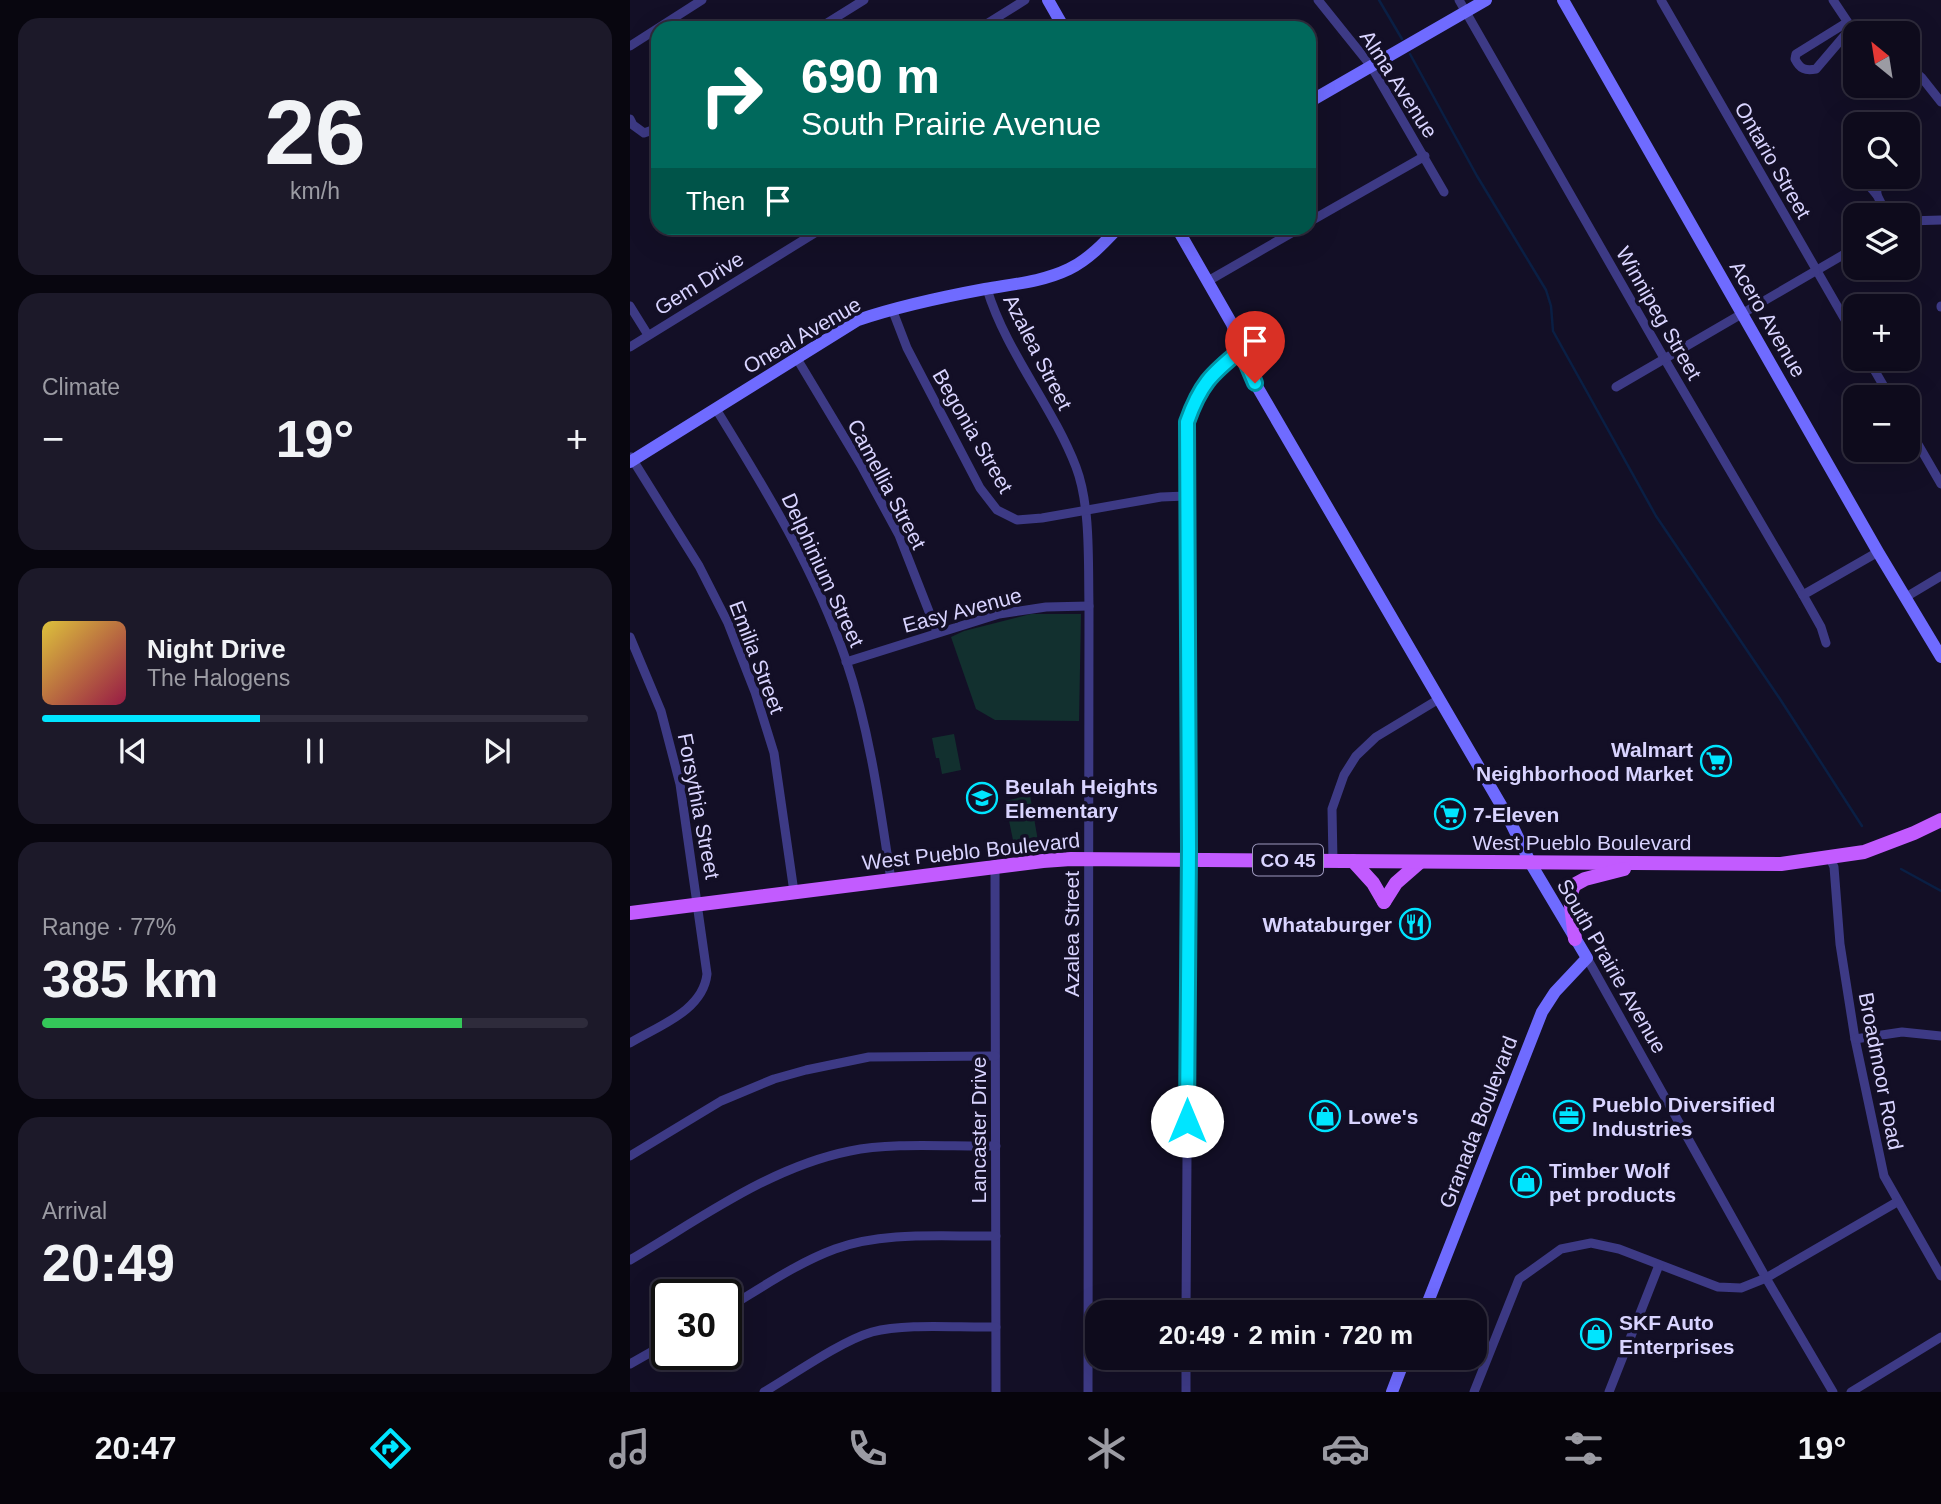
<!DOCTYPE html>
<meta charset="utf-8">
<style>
body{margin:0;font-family:Arial,sans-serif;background:#1c1929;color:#f1f3f6;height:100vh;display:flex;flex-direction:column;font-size:26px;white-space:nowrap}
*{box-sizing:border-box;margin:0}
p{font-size:23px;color:#9b9ba3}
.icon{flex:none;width:38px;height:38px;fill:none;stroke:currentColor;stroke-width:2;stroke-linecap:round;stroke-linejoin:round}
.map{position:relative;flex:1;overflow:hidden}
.sheet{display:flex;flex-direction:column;gap:18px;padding:18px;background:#08060f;width:630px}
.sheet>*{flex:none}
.hud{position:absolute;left:21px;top:21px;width:665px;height:214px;border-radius:21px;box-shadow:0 7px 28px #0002,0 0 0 2px #2e2b3b;background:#00695c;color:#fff;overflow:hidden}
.needle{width:46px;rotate:330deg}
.tools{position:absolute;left:1213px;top:21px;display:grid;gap:14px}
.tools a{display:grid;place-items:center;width:77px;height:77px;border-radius:14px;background:#0e0b1c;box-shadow:0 7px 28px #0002,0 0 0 2px #2e2b3b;font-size:35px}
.speed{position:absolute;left:21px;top:1279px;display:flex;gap:14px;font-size:35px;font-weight:700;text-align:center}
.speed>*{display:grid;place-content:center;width:91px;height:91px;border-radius:50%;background:#0e0b1c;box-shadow:0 7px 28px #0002,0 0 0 2px #2e2b3b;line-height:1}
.speed .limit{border:4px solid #111;border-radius:10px;background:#fff;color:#111}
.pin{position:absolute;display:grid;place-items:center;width:60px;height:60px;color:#fff;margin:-72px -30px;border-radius:50% 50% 50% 0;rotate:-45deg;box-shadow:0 0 7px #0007}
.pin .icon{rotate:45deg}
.me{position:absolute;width:77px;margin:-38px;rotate:0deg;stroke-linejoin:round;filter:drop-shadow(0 0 5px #0008)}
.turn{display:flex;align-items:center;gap:24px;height:147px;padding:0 35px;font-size:32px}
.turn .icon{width:91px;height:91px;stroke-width:2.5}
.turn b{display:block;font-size:49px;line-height:60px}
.then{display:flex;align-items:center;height:66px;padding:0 35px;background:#0003;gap:14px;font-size:26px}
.big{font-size:52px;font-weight:800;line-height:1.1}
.sheet .card{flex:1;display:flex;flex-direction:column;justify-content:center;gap:10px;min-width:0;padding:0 24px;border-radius:21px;background:#1c1929}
.sheet .dial{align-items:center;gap:0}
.dial b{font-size:91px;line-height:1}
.song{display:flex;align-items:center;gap:21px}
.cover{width:84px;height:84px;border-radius:10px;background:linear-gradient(135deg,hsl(50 70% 55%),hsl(340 70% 35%))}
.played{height:7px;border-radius:4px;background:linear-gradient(90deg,#00e5ff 40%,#2e2b3b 40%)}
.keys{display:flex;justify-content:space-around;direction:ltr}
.heat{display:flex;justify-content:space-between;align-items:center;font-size:38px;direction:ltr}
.charge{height:10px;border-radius:5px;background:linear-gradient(90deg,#34c759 77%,#2e2b3b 0)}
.trip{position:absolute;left:455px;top:1300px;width:402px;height:70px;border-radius:21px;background:#0e0b1c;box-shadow:0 7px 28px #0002,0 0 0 2px #2e2b3b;font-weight:800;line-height:70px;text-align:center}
.tab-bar{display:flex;height:112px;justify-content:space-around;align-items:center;background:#06040b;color:#9b9ba3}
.tab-bar .icon{width:49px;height:49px}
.tab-bar .current{color:#00e5ff}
.tab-bar b{font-size:32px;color:#f1f3f6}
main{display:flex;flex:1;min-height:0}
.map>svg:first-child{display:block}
.green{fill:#12302f}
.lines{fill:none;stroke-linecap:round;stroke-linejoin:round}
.stream{stroke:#0a1f44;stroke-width:2.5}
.street{stroke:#3d3a85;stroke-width:9}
.secondary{stroke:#6f6bff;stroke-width:12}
.primary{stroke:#c25bff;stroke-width:14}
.route-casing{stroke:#0095a6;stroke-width:18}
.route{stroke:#00e5ff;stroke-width:12}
.labels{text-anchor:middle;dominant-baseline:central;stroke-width:7;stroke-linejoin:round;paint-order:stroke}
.shield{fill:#130f26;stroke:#9e99be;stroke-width:2}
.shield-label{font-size:19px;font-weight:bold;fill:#d9d4ff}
.street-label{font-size:21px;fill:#d9d4ff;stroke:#130f26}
.poi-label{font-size:21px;font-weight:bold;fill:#d9d4ff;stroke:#130f26;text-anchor:start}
</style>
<main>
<section class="sheet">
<div class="card dial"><b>26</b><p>km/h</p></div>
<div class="card"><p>Climate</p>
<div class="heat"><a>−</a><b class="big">19°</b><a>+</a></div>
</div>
<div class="card">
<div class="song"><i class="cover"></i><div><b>Night Drive</b><p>The Halogens</p></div></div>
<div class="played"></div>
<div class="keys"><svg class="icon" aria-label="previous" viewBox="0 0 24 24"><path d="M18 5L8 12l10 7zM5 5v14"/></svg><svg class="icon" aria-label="pause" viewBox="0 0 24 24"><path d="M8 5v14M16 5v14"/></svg><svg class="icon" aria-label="next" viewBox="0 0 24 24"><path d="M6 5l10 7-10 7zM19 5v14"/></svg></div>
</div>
<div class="card"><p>Range · 77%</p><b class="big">385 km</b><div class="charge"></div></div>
<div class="card"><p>Arrival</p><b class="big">20:49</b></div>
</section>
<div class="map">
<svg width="1311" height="1392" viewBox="0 0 1311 1392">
<rect width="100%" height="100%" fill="#130f26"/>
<!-- green -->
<g class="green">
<polygon points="401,614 451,614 449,721 365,720 346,709 321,637 334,631"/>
<polygon points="324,734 331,770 312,774 309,758 306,758 302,738"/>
<polygon points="400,795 408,841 384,845 375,801"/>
</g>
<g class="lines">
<!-- stream -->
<g class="stream">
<polyline points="749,0 772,39"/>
<polyline points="780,54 847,176 916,290 921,306 923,331 1026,516 1150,699 1232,826"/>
<polyline points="1271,869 1311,891"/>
</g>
<!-- street -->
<g class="street">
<polyline points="688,0 741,66 814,192"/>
<polyline points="829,0 1034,358 1173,595 1191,627 1196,643"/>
<polyline points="1031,0 1225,337"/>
<polyline points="1203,0 1225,33"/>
<path d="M1216,23L1166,54L1165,59C1170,69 1175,71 1186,69L1221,28"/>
<polyline points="189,28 234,0"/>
<polyline points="350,28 395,0"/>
<polyline points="0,46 72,0"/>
<polyline points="1278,66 1292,78 1311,102"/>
<polyline points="0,119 3,125 14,133 28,128"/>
<polyline points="1225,145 1221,154 1225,165"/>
<polyline points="1232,177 1247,195 1257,215"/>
<polyline points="1246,177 1247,195"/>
<polyline points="1278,221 1311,220"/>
<polyline points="679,222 795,156"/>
<polyline points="578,281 670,228"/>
<path d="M357,289C376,352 422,405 446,467C461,506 458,565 459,606L458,1392"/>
<polyline points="0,306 18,335"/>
<polyline points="1311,306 1311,307"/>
<polyline points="262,309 277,348 350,488 367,510 387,520 412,518 531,497 556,496"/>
<polyline points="0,347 193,228"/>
<polyline points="166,357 232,467 269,535 307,632"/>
<polyline points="1238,359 1260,397"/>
<polyline points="986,387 1225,248"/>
<path d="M86,409C136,490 185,570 216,660C240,731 250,807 261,880"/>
<polyline points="1278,427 1311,484"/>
<polyline points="1,457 69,566 98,623 125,692 144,753 164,892"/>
<polyline points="1173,595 1248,552"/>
<polyline points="1276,597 1311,576"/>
<path d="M0,637L31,711L50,784L77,974C73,1011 28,1026 0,1043"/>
<polyline points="216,662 369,614 416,607 459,606"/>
<polyline points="1200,858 1204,867 1210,944 1225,1039 1254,1176 1311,1276"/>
<polyline points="703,861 702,809 714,775 726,756 746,737 809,699"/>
<polyline points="365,867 366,1392"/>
<polyline points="957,958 1136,1278 1203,1392"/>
<polyline points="1225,1039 1272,1032 1311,1036"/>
<polyline points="0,1156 91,1101 144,1079 176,1070 239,1057 365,1056"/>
<path d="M0,1260C70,1219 140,1167 220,1151C262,1142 322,1147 366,1146"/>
<path d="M96,1309C131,1288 167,1263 205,1249C255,1231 313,1237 366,1236"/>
<path d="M556,1312L559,847L557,422C570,385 580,373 611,350"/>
<polyline points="0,1364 37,1343"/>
<path d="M134,1392C163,1375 211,1341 242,1332C277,1323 329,1328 366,1327"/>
<polyline points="556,1392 556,1358"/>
<polyline points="844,1392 889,1279 931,1249 961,1243 989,1249 1088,1287 1111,1288 1136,1278 1267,1202"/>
<polyline points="979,1392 1029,1265"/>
<polyline points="1221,1392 1311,1337"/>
</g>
<!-- secondary -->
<g class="secondary">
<polyline points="418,0 434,28"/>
<polyline points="933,0 1248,552 1311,657"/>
<polyline points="679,102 856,0"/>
<polyline points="547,228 602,324 625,383 878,817 901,864 957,958 925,992 912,1012 794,1312"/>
<path d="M0,462L228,320C269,306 312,297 355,289C383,284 412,282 439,269C458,260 474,243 488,228"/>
<polyline points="762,1392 775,1358"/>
</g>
<!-- primary -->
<g class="primary">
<polyline points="723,861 743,883 754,902"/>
<polyline points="754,902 766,883 790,862"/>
<polyline points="0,913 413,861 441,859 1151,864 1234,852 1284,833 1311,820"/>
<polyline points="945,939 940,897 944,885 955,879 994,869"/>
</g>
</g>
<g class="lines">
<!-- route casing -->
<g class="route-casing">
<path id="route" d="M557,1121L559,848L557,422C570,385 581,374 611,350L625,383"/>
</g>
<!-- route -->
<use href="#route" class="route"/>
</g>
<!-- icons -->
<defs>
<g id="supermarket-ring" transform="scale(1.575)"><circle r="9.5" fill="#130f26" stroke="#00e5ff" stroke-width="1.5"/><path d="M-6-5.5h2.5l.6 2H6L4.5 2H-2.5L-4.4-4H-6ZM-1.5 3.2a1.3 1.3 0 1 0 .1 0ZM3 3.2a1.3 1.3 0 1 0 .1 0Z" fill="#00e5ff"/></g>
<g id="school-ring" transform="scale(1.575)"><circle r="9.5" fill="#130f26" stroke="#00e5ff" stroke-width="1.5"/><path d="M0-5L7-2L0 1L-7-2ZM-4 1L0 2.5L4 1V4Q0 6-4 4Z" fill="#00e5ff"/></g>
<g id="restaurant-ring" transform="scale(1.575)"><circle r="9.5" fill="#130f26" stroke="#00e5ff" stroke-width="1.5"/><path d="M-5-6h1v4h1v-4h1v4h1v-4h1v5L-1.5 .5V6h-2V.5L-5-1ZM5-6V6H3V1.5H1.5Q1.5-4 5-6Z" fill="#00e5ff"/></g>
<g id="shop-ring" transform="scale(1.575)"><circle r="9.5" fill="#130f26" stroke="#00e5ff" stroke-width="1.5"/><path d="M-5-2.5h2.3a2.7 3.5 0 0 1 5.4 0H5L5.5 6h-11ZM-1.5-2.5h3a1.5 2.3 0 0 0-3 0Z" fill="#00e5ff"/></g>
<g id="office-ring" transform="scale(1.575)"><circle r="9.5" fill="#130f26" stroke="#00e5ff" stroke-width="1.5"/><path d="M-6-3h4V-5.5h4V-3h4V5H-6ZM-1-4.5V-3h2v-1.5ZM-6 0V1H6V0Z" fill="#00e5ff"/></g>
</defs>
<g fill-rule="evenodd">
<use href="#supermarket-ring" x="1086" y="761"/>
<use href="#school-ring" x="352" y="798"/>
<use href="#supermarket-ring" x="820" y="814"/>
<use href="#restaurant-ring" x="785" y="924"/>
<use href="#shop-ring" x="695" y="1116"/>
<use href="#office-ring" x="939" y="1116"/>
<use href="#shop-ring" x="896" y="1182"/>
<use href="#shop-ring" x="966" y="1334"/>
</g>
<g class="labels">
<!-- shield labels -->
<rect class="shield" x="623" y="844.5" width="70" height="31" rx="5"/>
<g class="shield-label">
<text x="658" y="860">CO 45</text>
</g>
<!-- street labels -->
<g class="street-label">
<text transform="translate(769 84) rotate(57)">Alma Avenue</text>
<text transform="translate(1143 160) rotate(60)">Ontario Street</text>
<text transform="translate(69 283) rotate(-32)">Gem Drive</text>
<text transform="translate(1029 313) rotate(60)">Winnipeg Street</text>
<text transform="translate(1138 319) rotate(60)">Acero Avenue</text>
<text transform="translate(172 335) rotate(-30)">Oneal Avenue</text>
<text transform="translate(408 352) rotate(63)">Azalea Street</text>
<text transform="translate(343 431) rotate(60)">Begonia Street</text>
<text transform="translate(257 484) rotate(62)">Camellia Street</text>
<text transform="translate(193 570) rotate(65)">Delphinium Street</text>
<text transform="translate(332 610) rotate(-15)">Easy Avenue</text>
<text transform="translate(127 657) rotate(69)">Emilia Street</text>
<text transform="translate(69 806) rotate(79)">Forsythia Street</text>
<text x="952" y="842">West Pueblo Boulevard</text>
<text transform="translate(341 851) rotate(-6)">West Pueblo Boulevard</text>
<text transform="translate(441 934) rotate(-90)">Azalea Street</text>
<text transform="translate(982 966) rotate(60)">South Prairie Avenue</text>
<text transform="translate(1251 1071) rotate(79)">Broadmoor Road</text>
<text transform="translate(848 1122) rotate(-69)">Granada Boulevard</text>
<text transform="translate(348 1130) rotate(-90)">Lancaster Drive</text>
</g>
<!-- poi labels -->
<g class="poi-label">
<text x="1063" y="749" text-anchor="end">Walmart<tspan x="1063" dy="24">Neighborhood Market</tspan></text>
<text x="375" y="786">Beulah Heights<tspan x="375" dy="24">Elementary</tspan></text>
<text x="843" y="814">7-Eleven</text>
<text x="762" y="924" text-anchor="end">Whataburger</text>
<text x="962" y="1104">Pueblo Diversified<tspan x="962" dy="24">Industries</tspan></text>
<text x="718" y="1116">Lowe's</text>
<text x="919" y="1170">Timber Wolf<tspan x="919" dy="24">pet products</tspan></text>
<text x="989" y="1322">SKF Auto<tspan x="989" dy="24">Enterprises</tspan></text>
</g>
</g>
</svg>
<div class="tools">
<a><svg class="needle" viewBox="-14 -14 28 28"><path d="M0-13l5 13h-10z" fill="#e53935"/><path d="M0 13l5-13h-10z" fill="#9b9ba3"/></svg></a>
<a><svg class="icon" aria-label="search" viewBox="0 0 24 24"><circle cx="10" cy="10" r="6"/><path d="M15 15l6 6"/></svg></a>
<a><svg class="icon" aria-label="layers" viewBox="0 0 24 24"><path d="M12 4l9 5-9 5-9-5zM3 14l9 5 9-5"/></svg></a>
<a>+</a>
<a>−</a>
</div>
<div class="speed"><div class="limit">30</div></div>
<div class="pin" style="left:625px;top:383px;background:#d93025"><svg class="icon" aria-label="arrive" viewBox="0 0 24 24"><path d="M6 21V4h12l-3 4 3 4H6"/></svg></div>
<svg class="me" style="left:557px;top:1121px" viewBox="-20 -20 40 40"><circle r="19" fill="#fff"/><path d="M0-13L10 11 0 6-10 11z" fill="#00e5ff"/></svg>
<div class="trip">20:49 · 2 min · 720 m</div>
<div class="hud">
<div class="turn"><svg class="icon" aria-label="right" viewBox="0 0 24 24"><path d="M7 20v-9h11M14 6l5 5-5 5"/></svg><div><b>690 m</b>South Prairie Avenue</div></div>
<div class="then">Then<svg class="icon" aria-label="arrive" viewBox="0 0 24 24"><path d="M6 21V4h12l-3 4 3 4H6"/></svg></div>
</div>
</div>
</main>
<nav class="tab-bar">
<b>20:47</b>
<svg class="icon current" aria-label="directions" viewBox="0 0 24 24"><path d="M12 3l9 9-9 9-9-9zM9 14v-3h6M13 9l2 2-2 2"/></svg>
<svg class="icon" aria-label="music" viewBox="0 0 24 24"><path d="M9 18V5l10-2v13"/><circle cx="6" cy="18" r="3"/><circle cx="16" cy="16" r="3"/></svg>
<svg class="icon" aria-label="phone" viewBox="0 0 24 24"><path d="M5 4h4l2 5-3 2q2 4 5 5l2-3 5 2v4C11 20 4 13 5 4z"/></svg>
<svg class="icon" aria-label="climate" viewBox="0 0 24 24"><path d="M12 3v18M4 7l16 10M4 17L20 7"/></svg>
<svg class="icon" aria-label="car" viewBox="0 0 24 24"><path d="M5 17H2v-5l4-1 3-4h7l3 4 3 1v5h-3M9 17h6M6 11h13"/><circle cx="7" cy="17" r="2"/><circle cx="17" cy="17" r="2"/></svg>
<svg class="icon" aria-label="filters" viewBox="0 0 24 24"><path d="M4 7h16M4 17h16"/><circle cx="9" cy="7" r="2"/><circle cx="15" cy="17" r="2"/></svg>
<b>19°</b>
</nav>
